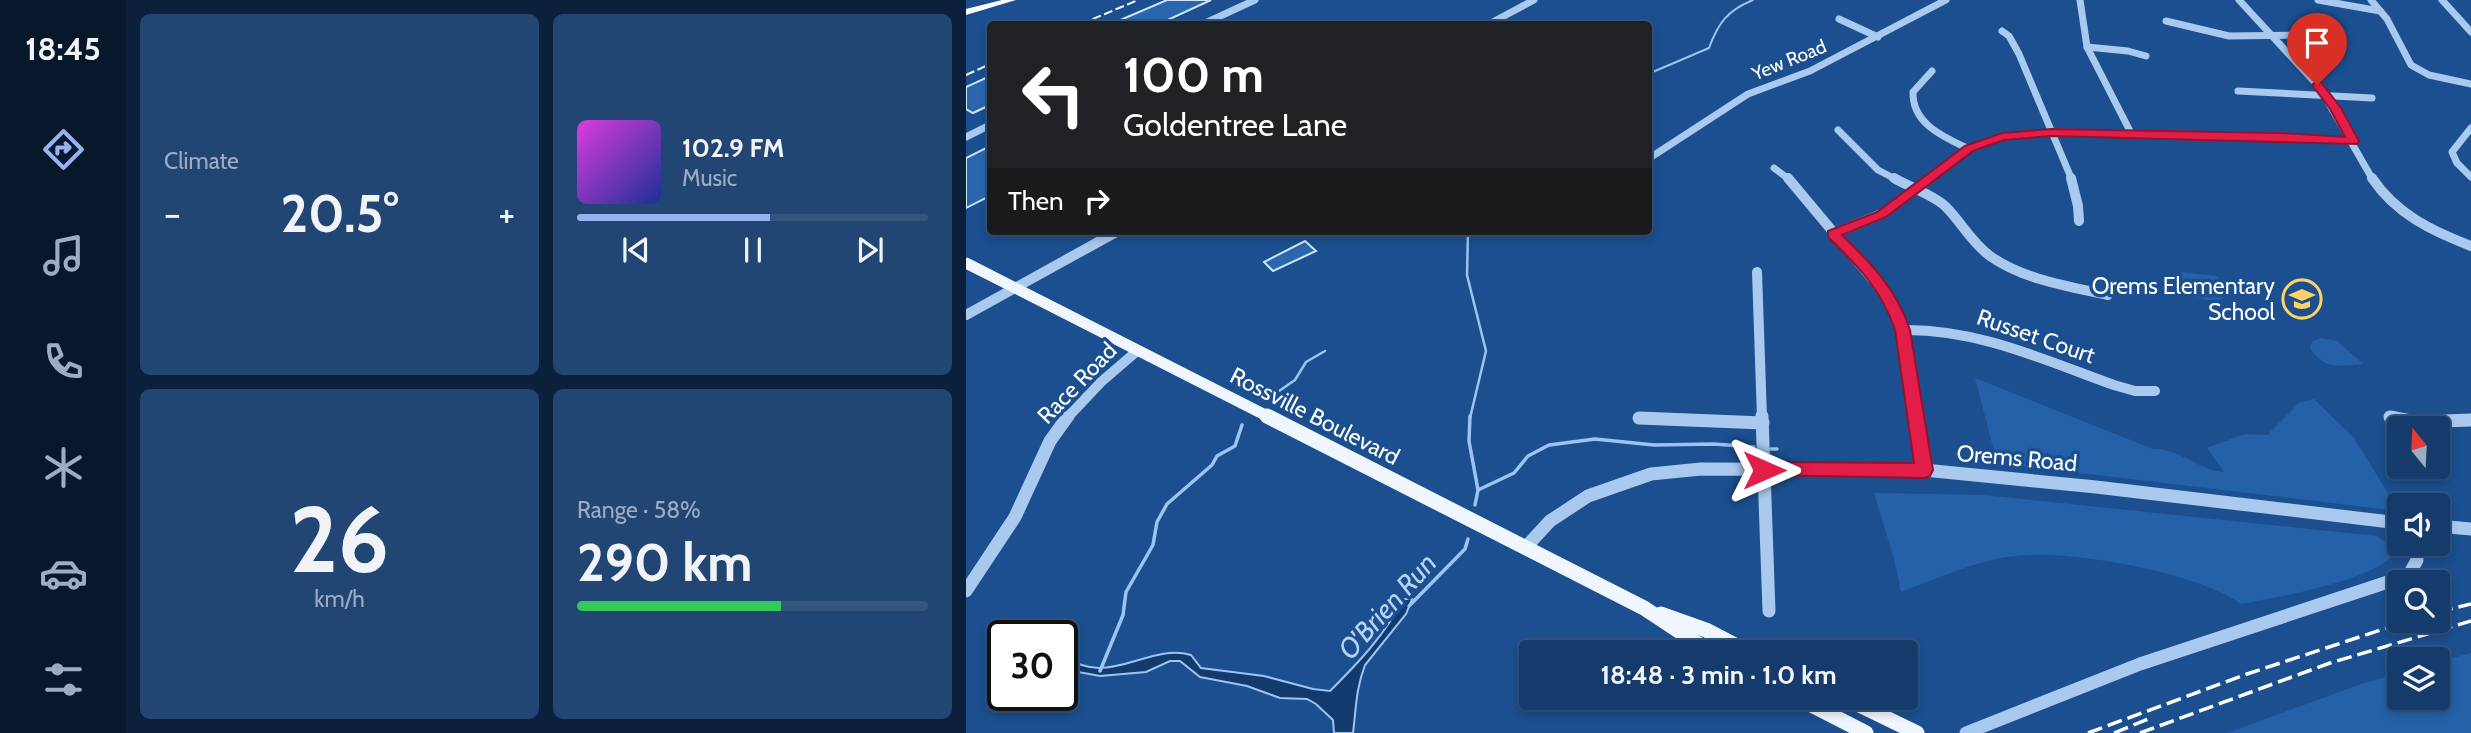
<!DOCTYPE html>
<meta charset="utf-8">
<style>
body{margin:0;font-family:Cabin,sans-serif;background:#214673;color:#f1f3f6;height:100vh;display:flex;flex-direction:column;font-size:26px;white-space:nowrap}
*{box-sizing:border-box;margin:0}
p{font-size:23px;color:#9dadc1}
.icon{flex:none;width:38px;height:38px;fill:none;stroke:currentColor;stroke-width:2;stroke-linecap:round;stroke-linejoin:round}
.map{position:relative;flex:1;overflow:hidden}
.side{display:flex;flex-direction:column;gap:14px;padding:14px;background:#0b203b;width:840px}
.side>*{flex:none}
.banner{position:absolute;left:21px;top:21px;width:665px;height:214px;border-radius:7px;box-shadow:0 4px 10px #0003,0 0 0 2px #33557e;background:#202124;color:#fff;overflow:hidden}
.needle{width:46px;rotate:342deg}
.buttons{position:absolute;left:1421px;top:416px;display:grid;gap:14px}
.buttons a{display:grid;place-items:center;width:63px;height:63px;border-radius:7px;background:#143b6b;box-shadow:0 4px 10px #0003,0 0 0 2px #33557e;font-size:35px}
.speed{position:absolute;left:21px;top:620px;display:flex;gap:14px;font-size:35px;font-weight:700;text-align:center}
.speed>*{display:grid;place-content:center;width:91px;height:91px;border-radius:50%;background:#143b6b;box-shadow:0 4px 10px #0003,0 0 0 2px #33557e;line-height:1}
.speed .limit{border:4px solid #111;border-radius:10px;background:#fff;color:#111}
.pin{position:absolute;display:grid;place-items:center;width:60px;height:60px;color:#fff;margin:-72px -30px;border-radius:50% 50% 50% 0;rotate:-45deg;box-shadow:0 0 7px #0007}
.pin .icon{rotate:45deg}
.me{position:absolute;width:77px;margin:-38px;rotate:90deg;stroke-linejoin:round;filter:drop-shadow(0 0 5px #0008)}
.turn{display:flex;align-items:center;gap:24px;height:147px;padding:0 21px;font-size:32px}
.turn .icon{width:91px;height:91px;stroke-width:2.5}
.turn b{display:block;font-size:49px;line-height:60px}
.then{display:flex;align-items:center;height:66px;padding:0 21px;background:#0003;gap:14px;font-size:26px}
.big{font-size:52px;font-weight:700;line-height:1.1}
.side .widget{flex:1;display:flex;flex-direction:column;justify-content:center;gap:10px;min-width:0;padding:0 24px;border-radius:10px;background:#214673}
.side .dial{align-items:center;gap:0}
.dial b{font-size:91px;line-height:1}
.song{display:flex;align-items:center;gap:21px}
.cover{width:84px;height:84px;border-radius:10px;background:linear-gradient(135deg,hsl(300 70% 55%),hsl(230 70% 35%))}
.played{height:7px;border-radius:4px;background:linear-gradient(90deg,#95b2f1 55%,#33557e 55%)}
.keys{display:flex;justify-content:space-around;direction:ltr}
.heat{display:flex;justify-content:space-between;align-items:center;font-size:38px;direction:ltr}
.charge{height:10px;border-radius:5px;background:linear-gradient(90deg,#34c759 58%,#33557e 0)}
.side .tiles{flex:1;display:grid;gap:14px;grid-template-columns:repeat(2,1fr)}
.trip{position:absolute;left:553px;top:640px;width:399px;height:70px;border-radius:7px;background:#143b6b;box-shadow:0 4px 10px #0003,0 0 0 2px #33557e;font-weight:700;line-height:70px;text-align:center}
main{display:flex;flex:1;min-height:0}
.dock{display:flex;flex-direction:column;width:126px;justify-content:space-around;align-items:center;background:#08182b;color:#9dadc1}
.dock .icon{width:49px;height:49px}
.dock .current{color:#95b2f1}
.dock b{font-size:32px;color:#f1f3f6}
.map>svg:first-child{display:block}
.green{fill:#2461a8}
.water{fill:#123a6d;stroke:#9cc4f0;stroke-width:2}
.lines{fill:none;stroke-linecap:round;stroke-linejoin:round}
.stream-far2{stroke:#9cc4f0;stroke-width:2}
.stream-far1{stroke:#9cc4f0;stroke-width:2.5}
.stream{stroke:#9cc4f0;stroke-width:3.5}
.building{fill:#2a66ad;stroke:#cfe3fa;stroke-width:2}
.minor-far2{stroke:#a9c9ee;stroke-width:7}
.minor-far1{stroke:#a9c9ee;stroke-width:10}
.minor{stroke:#a9c9ee;stroke-width:13}
.major-far1{stroke:#f0f6ff;stroke-width:11}
.major{stroke:#f0f6ff;stroke-width:15}
.highway{fill:#fff;fill-rule:evenodd}
.rail-far1{stroke:#fff;stroke-width:2;stroke-dasharray:9 3.5;stroke-linecap:butt}
.rail{stroke:#fff;stroke-width:3.5;stroke-dasharray:15 6;stroke-linecap:butt}
.route{fill:#e11d48;stroke:#92132f;stroke-width:2}
.labels{text-anchor:middle;dominant-baseline:central;stroke-width:7;stroke-linejoin:round;paint-order:stroke}
.far-street-label{font-size:19px;fill:#fff;stroke:#1b4f8f}
.poi-label{font-size:23px;fill:#fff;stroke:#1b4f8f;text-anchor:end}
.street-label{font-size:23px;fill:#fff;stroke:#1b4f8f}
.near-water-label{font-size:28px;font-style:italic;fill:#b5d3f5;stroke:#1b4f8f}
</style>
<main>
<nav class="dock">
<b>18:45</b>
<svg class="icon current" aria-label="directions" viewBox="0 0 24 24"><path d="M12 3l9 9-9 9-9-9zM9 14v-3h6M13 9l2 2-2 2"/></svg>
<svg class="icon" aria-label="music" viewBox="0 0 24 24"><path d="M9 18V5l10-2v13"/><circle cx="6" cy="18" r="3"/><circle cx="16" cy="16" r="3"/></svg>
<svg class="icon" aria-label="phone" viewBox="0 0 24 24"><path d="M5 4h4l2 5-3 2q2 4 5 5l2-3 5 2v4C11 20 4 13 5 4z"/></svg>
<svg class="icon" aria-label="climate" viewBox="0 0 24 24"><path d="M12 3v18M4 7l16 10M4 17L20 7"/></svg>
<svg class="icon" aria-label="car" viewBox="0 0 24 24"><path d="M5 17H2v-5l4-1 3-4h7l3 4 3 1v5h-3M9 17h6M6 11h13"/><circle cx="7" cy="17" r="2"/><circle cx="17" cy="17" r="2"/></svg>
<svg class="icon" aria-label="filters" viewBox="0 0 24 24"><path d="M4 7h16M4 17h16"/><circle cx="9" cy="7" r="2"/><circle cx="15" cy="17" r="2"/></svg>
</nav>
<section class="side">
<div class="tiles">
<div class="widget"><p>Climate</p>
<div class="heat"><a>−</a><b class="big">20.5°</b><a>+</a></div>
</div>
<div class="widget">
<div class="song"><i class="cover"></i><div><b>102.9 FM</b><p>Music</p></div></div>
<div class="played"></div>
<div class="keys"><svg class="icon" aria-label="previous" viewBox="0 0 24 24"><path d="M18 5L8 12l10 7zM5 5v14"/></svg><svg class="icon" aria-label="pause" viewBox="0 0 24 24"><path d="M8 5v14M16 5v14"/></svg><svg class="icon" aria-label="next" viewBox="0 0 24 24"><path d="M6 5l10 7-10 7zM19 5v14"/></svg></div>
</div>
<div class="widget dial"><b>26</b><p>km/h</p></div>
<div class="widget"><p>Range · 58%</p><b class="big">290 km</b><div class="charge"></div></div>
</div>
</section>
<div class="map">
<svg width="1505" height="733" viewBox="0 0 1505 733">
<rect width="100%" height="100%" fill="#1b4f8f"/>
<!-- green -->
<g class="green">
<polygon points="1213,272 1250,276 1261,286 1261,295 1250,302 1225,296"/>
<path d="M1354,338L1371,341L1397,364C1375,366 1356,370 1344,347L1347,341Z"/>
<path d="M1009,378L1187,449C1213,448 1232,470 1258,472L1241,448L1279,434L1301,435L1333,403L1348,399L1388,438L1433,511L1031,463Z"/>
<path d="M908,493L1018,495L1411,536L1423,545L1427,556C1396,583 1317,596 1275,604C1231,573 1118,553 1063,555C1019,556 976,577 935,592L928,559Z"/>
<polygon points="1505,653 1505,733 1261,733 1392,685 1433,673 1433,698 1472,698 1472,662"/>
</g>
<!-- water -->
<path class="water" d="M437,599H446L440,614L399,665C390,688 390,709 387,733H368L367,720L350,704L341,699L314,698L281,686L234,677L214,661H204L180,672L134,676L96,669V657C108,662 120,668 133,668C165,668 193,646 225,655L235,668L298,676L347,689L364,691C392,663 419,635 437,599Z"/>
<g class="lines">
<!-- stream-far2 -->
<path class="stream-far2" d="M682,74L743,48C752,23 762,10 787,0"/>
<!-- stream-far1 -->
<g class="stream-far1">
<polyline points="502,231 501,275 520,351 504,418"/>
<polyline points="300,400 329,380 340,362 359,351"/>
</g>
<!-- stream -->
<g class="stream">
<polyline points="504,416 503,441 512,490 509,505"/>
<polyline points="805,449 811,449"/>
<polyline points="512,490 548,473 562,456 583,445 629,439 688,445 748,444 788,447"/>
<polyline points="443,606 499,549 502,539"/>
<polyline points="134,671 157,615 160,592 187,545 191,522 201,504 246,465 251,456 269,446 276,425"/>
</g>
</g>
<!-- building -->
<g class="building">
<polygon points="201,0 245,0 193,24 145,24"/>
<polygon points="24,76 24,105 7,113 0,109 0,87"/>
<polygon points="24,146 24,196 0,208 0,158"/>
<polygon points="339,241 350,251 307,271 298,262"/>
</g>
<g class="lines">
<!-- minor-far2 -->
<g class="minor-far2">
<polyline points="1114,0 1121,47 1165,133"/>
<polyline points="1273,0 1354,88 1407,180"/>
<polyline points="1352,0 1414,11"/>
<polyline points="1405,0 1421,19 1445,65 1463,75 1505,84"/>
<polyline points="1476,0 1505,32"/>
<polyline points="873,19 912,37"/>
<polyline points="1200,21 1263,36 1349,35"/>
<polyline points="237,24 289,0"/>
<polyline points="523,24 568,0"/>
<polyline points="1036,31 1043,36 1053,54 1106,180"/>
<polyline points="1121,47 1162,51 1180,56"/>
<path d="M966,71L947,92C946,124 978,137 1003,149"/>
<polyline points="1272,91 1406,98"/>
<polyline points="1505,128 1486,152 1491,163 1505,177"/>
<polyline points="872,130 912,170 931,180"/>
<polyline points="0,137 24,125"/>
<polyline points="682,159 782,94 844,71 980,0"/>
<polyline points="808,168 824,180"/>
<polyline points="961,180 1003,149 1036,137 1085,132 1314,136 1387,141"/>
</g>
<!-- minor-far1 -->
<g class="minor-far1">
<polyline points="822,178 924,300 937,330 950,418"/>
<path d="M928,178C943,187 968,195 980,207C996,223 1005,242 1024,256C1058,280 1102,286 1142,295"/>
<polyline points="1105,178 1112,206 1113,221"/>
<path d="M1406,178C1430,214 1466,231 1505,246"/>
<polyline points="867,234 916,214 964,178"/>
<polyline points="791,272 796,418"/>
<polyline points="0,315 152,231"/>
<path d="M937,330C1013,329 1078,360 1148,385L1169,391H1189"/>
<polyline points="1424,417 1430,418"/>
<polyline points="101,418 135,382 171,351"/>
<polyline points="673,418 676,418"/>
</g>
<!-- minor -->
<g class="minor">
<polyline points="796,416 803,611"/>
<polyline points="950,416 958,470"/>
<polyline points="1424,417 1450,422 1505,420"/>
<polyline points="673,418 797,423"/>
<polyline points="1472,526 1505,529"/>
<polyline points="560,547 584,521 622,496 685,474 735,469 958,470 1130,487 1433,523"/>
<polyline points="0,591 49,517 84,441 102,416"/>
<polyline points="1000,733 1174,664 1443,575 1451,560 1449,544"/>
</g>
<!-- major-far1 -->
<polyline class="major-far1" points="0,263 305,418"/>
<!-- major -->
<g class="major">
<polyline points="301,416 678,608 746,653"/>
<polyline points="695,614 740,630 784,653"/>
<polyline points="832,698 900,733"/>
<polyline points="879,698 951,733"/>
</g>
<!-- highway -->
<polygon class="highway" points="36,0 50,0 0,15 0,9"/>
<!-- rail-far1 -->
<g class="rail-far1">
<polyline points="115,24 172,0"/>
<polyline points="0,75 24,64"/>
</g>
<!-- rail -->
<g class="rail">
<polyline points="1472,612 1505,604"/>
<polyline points="1122,733 1281,674 1442,621"/>
<polyline points="1148,733 1182,719"/>
<polyline points="1174,733 1364,663 1505,621"/>
</g>
</g>
<!-- route -->
<path class="route" d="M1351,81L1355,82L1375,108L1393,141L1391,144L1085,136L1038,140L1007,151L920,217L876,235C906,264 931,290 944,330L967,470L964,476L958,478L792,475L789,470L792,465L798,462L948,463L929,330C916,290 891,265 862,237V231L911,212L999,146L1036,133L1085,129L1314,133L1379,137L1364,109L1346,85Z"/>
<!-- icons -->
<defs>
<g id="school-ring" transform="scale(2.0125)"><circle r="9.5" fill="#1b4f8f" stroke="#ffd166" stroke-width="1.5"/><path d="M0-5L7-2L0 1L-7-2ZM-4 1L0 2.5L4 1V4Q0 6-4 4Z" fill="#ffd166"/></g>
</defs>
<g fill-rule="evenodd">
<use href="#school-ring" x="1336" y="299"/>
</g>
<g class="labels">
<!-- far-street labels -->
<g class="far-street-label">
<text transform="translate(823 60) rotate(-22)">Yew Road</text>
</g>
<!-- poi labels -->
<g class="poi-label">
<text x="1309" y="286">Orems Elementary<tspan x="1309" dy="26">School</tspan></text>
</g>
<!-- street labels -->
<g class="street-label">
<text transform="translate(1070 336) rotate(19)">Russet Court</text>
<text transform="translate(111 383) rotate(-46)">Race Road</text>
<text transform="translate(349 416) rotate(27)">Rossville Boulevard</text>
<text transform="translate(1051 458) rotate(5)">Orems Road</text>
</g>
<!-- near-water labels -->
<g class="near-water-label">
<text transform="translate(421 606) rotate(-48)">O'Brien Run</text>
</g>
</g>
</svg>
<div class="buttons">
<a><svg class="needle" viewBox="-14 -14 28 28"><path d="M0-13l5 13h-10z" fill="#e53935"/><path d="M0 13l5-13h-10z" fill="#9dadc1"/></svg></a>
<a><svg class="icon" aria-label="sound" viewBox="0 0 24 24"><path d="M4 9h4l5-4v14l-5-4H4zM17 9q2 3 0 6"/></svg></a>
<a><svg class="icon" aria-label="search" viewBox="0 0 24 24"><circle cx="10" cy="10" r="6"/><path d="M15 15l6 6"/></svg></a>
<a><svg class="icon" aria-label="layers" viewBox="0 0 24 24"><path d="M12 4l9 5-9 5-9-5zM3 14l9 5 9-5"/></svg></a>
</div>
<div class="speed"><div class="limit">30</div></div>
<div class="pin" style="left:1351px;top:85px;background:#d93025"><svg class="icon" aria-label="arrive" viewBox="0 0 24 24"><path d="M6 21V4h12l-3 4 3 4H6"/></svg></div>
<svg class="me" style="left:798px;top:470px" viewBox="-20 -20 40 40"><path d="M0-17L14 15 0 8-14 15z" fill="#e11d48" stroke="#fff" stroke-width="4"/></svg>
<div class="trip">18:48 · 3 min · 1.0 km</div>
<div class="banner">
<div class="turn"><svg class="icon" aria-label="left" viewBox="0 0 24 24"><path d="M17 20v-9H6M10 6l-5 5 5 5"/></svg><div><b>100 m</b>Goldentree Lane</div></div>
<div class="then">Then<svg class="icon" aria-label="right" viewBox="0 0 24 24"><path d="M7 20v-9h11M14 6l5 5-5 5"/></svg></div>
</div>
</div>
</main>
